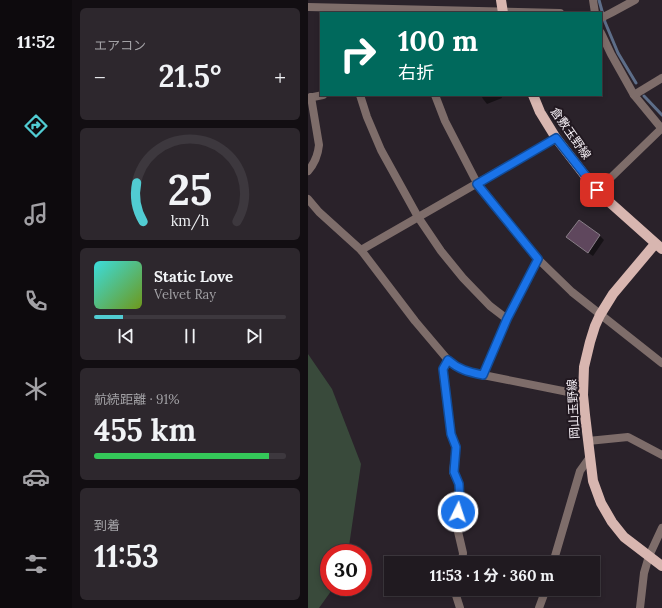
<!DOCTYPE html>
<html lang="ja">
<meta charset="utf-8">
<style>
body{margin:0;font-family:Lora,"Noto Sans JP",serif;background:#2d272d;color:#f1f3f6;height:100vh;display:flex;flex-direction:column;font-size:15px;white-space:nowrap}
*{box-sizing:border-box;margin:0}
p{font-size:13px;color:#a2a1a5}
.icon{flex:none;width:22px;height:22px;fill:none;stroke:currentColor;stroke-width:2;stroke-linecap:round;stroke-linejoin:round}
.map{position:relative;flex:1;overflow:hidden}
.panel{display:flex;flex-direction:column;gap:8px;padding:8px;background:#120e12;width:236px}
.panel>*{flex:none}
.guide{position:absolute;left:12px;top:12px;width:282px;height:84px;border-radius:0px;box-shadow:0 2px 6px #0003,0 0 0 1px #3d383e;background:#00695c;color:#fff;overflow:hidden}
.speed{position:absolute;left:12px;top:544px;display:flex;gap:8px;font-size:20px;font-weight:700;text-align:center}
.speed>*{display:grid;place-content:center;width:52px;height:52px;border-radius:50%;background:#201a20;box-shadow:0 2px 6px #0003,0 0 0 1px #3d383e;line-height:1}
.speed .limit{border:6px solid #d22;background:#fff;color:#111}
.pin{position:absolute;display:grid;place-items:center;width:34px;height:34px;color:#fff;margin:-17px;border-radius:8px;box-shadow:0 2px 6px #0006}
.me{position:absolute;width:44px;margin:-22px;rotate:4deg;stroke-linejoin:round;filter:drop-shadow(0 0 3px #0008)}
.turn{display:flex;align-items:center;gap:14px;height:84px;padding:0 12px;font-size:18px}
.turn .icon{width:52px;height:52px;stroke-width:2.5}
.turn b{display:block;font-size:28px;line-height:34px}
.big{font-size:30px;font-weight:700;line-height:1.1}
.panel .card{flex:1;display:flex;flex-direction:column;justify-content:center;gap:6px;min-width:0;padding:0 14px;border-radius:6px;background:#2d272d}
.panel .dial{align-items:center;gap:0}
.dial svg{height:104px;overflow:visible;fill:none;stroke:#3d383e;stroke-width:7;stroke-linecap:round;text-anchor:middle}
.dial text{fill:#f1f3f6;stroke:none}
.song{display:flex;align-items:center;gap:12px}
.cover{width:48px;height:48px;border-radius:6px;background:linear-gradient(135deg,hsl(180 70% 55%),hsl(80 70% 35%))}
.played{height:4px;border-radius:2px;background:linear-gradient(90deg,#51ccd2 15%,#3d383e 15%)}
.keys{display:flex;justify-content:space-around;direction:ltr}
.heat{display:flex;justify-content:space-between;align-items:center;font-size:22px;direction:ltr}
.charge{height:6px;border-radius:3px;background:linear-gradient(90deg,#34c759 91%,#3d383e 0)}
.trip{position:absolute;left:76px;top:556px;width:216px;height:40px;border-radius:0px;background:#201a20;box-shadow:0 2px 6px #0003,0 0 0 1px #3d383e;font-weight:700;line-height:40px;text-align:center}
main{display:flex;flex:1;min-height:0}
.menu{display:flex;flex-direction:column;width:72px;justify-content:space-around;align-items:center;background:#0d0a0d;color:#a2a1a5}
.menu .icon{width:28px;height:28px}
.menu .on{color:#51ccd2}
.menu b{font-size:18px;color:#f1f3f6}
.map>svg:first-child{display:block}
.green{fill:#394a3b}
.shadow{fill:#0007}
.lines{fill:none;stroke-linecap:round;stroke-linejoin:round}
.stream{stroke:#5d6e89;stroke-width:3}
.building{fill:#5f475d;stroke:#887e87}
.minor{stroke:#7e6d6a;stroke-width:8}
.primary{stroke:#d8b6b0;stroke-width:10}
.route-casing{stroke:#114b97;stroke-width:10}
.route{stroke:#1a73e8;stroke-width:7}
.labels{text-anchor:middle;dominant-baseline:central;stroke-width:4;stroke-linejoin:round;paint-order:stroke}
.street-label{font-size:12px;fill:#f4eef4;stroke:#211820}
</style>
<main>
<nav class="menu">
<b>11:52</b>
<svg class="icon on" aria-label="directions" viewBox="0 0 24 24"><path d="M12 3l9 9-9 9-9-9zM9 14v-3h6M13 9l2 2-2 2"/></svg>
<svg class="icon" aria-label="music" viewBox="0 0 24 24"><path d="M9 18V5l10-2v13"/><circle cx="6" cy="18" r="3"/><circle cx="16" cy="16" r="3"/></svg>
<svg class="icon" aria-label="phone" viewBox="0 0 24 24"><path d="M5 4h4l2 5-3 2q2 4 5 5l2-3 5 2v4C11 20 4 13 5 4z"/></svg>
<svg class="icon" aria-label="climate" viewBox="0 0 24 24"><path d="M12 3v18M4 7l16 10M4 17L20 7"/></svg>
<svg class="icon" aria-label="car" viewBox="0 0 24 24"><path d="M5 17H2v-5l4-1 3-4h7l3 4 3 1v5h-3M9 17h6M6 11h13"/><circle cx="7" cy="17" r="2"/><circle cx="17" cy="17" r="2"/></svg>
<svg class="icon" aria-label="filters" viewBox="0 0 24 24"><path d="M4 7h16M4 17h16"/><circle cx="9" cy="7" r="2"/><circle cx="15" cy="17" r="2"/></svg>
</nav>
<section class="panel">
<div class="card"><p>エアコン</p>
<div class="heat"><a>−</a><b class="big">21.5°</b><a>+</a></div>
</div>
<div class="card dial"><svg viewBox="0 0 100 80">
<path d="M14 69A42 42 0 1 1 86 69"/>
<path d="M14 69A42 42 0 0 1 9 39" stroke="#51ccd2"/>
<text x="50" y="56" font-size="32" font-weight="700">25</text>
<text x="50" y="72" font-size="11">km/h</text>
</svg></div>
<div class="card">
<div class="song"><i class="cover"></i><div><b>Static Love</b><p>Velvet Ray</p></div></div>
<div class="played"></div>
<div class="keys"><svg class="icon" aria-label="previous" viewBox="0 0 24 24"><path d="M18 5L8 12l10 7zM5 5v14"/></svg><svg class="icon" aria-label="pause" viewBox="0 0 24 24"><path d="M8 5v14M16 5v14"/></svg><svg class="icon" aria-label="next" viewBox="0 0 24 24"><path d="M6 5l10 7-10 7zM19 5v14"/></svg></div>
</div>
<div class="card"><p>航続距離 · 91%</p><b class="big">455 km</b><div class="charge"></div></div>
<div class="card"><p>到着</p><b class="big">11:53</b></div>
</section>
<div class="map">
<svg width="354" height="608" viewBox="0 0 354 608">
<rect width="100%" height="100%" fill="#2a222a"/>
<!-- green -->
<polygon class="green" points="0,354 24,389 53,464 40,553 21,553 21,587 26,587 11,608 0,608"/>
<!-- shadow -->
<g class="shadow">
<polygon points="173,95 193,95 194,98 179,104 175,99"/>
<polygon points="271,221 292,236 296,240 285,256 264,242 260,237"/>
</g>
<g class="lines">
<!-- stream -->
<g class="stream">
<polyline points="291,0 297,22 310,53 328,83"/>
<polyline points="336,96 354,115"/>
</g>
</g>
<!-- building -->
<polygon class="building" points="271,220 292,235 280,253 258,237"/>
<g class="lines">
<!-- minor -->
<g class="minor">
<polyline points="285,0 287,13"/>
<polyline points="0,7 252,13"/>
<polyline points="293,18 303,13 327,0"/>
<polyline points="293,33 303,54 326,95 354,129"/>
<polyline points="52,95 59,117 73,150 110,217 133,251 155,278 182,306 199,319"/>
<polyline points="127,95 137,121 169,183 230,259 264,292 354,363"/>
<polyline points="326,95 354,78"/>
<polyline points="0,98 15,95"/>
<path d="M0,171C7,163 10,155 11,145L3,97"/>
<polyline points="289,191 353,129"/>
<polyline points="0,199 11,212 53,250 107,321 140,360 147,366 157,371 175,375 275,395"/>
<polyline points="53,250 248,138"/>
<polyline points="140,360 135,369 143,434 148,447 145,472 151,484 152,502 148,523 155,553 154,563"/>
<polyline points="175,375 199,319 230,259"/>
<polyline points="280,441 320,437 354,455"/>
<polyline points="245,563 272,471 282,457"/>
<polyline points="146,589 152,608"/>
<polyline points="231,608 238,589"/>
<polyline points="332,608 336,573 341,556 354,528"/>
</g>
<!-- primary -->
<g class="primary">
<polyline points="193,0 195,13"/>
<polyline points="225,95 232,112 248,138 289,191 354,249"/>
<polyline points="347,244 305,294 292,315 287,326 282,342 276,367 275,395 277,415 285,481 293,503 304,522 316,537 354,566"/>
</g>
</g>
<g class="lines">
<!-- route casing -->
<g class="route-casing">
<path id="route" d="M150,512L152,502L151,484L146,472L148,447L143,434L135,369L140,360C151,370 161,372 175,375L199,319L230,259L169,184L248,138L289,190"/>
</g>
<!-- route -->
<use href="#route" class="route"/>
</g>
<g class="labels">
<!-- street labels -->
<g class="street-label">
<text transform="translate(263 133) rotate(55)">倉敷玉野線</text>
<text transform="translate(265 409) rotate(-93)">岡山玉野線</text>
</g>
</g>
</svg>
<div class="speed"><div class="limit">30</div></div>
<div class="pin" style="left:289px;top:190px;background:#d93025"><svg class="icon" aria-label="arrive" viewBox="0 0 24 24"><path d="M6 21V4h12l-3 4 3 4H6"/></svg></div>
<svg class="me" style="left:150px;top:512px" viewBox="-20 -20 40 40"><circle r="17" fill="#1a73e8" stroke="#fff" stroke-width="3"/><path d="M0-11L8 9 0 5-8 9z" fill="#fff"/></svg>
<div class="trip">11:53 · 1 分 · 360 m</div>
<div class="guide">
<div class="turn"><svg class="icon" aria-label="right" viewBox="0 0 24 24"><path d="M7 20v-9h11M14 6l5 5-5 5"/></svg><div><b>100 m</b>右折</div></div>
</div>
</div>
</main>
